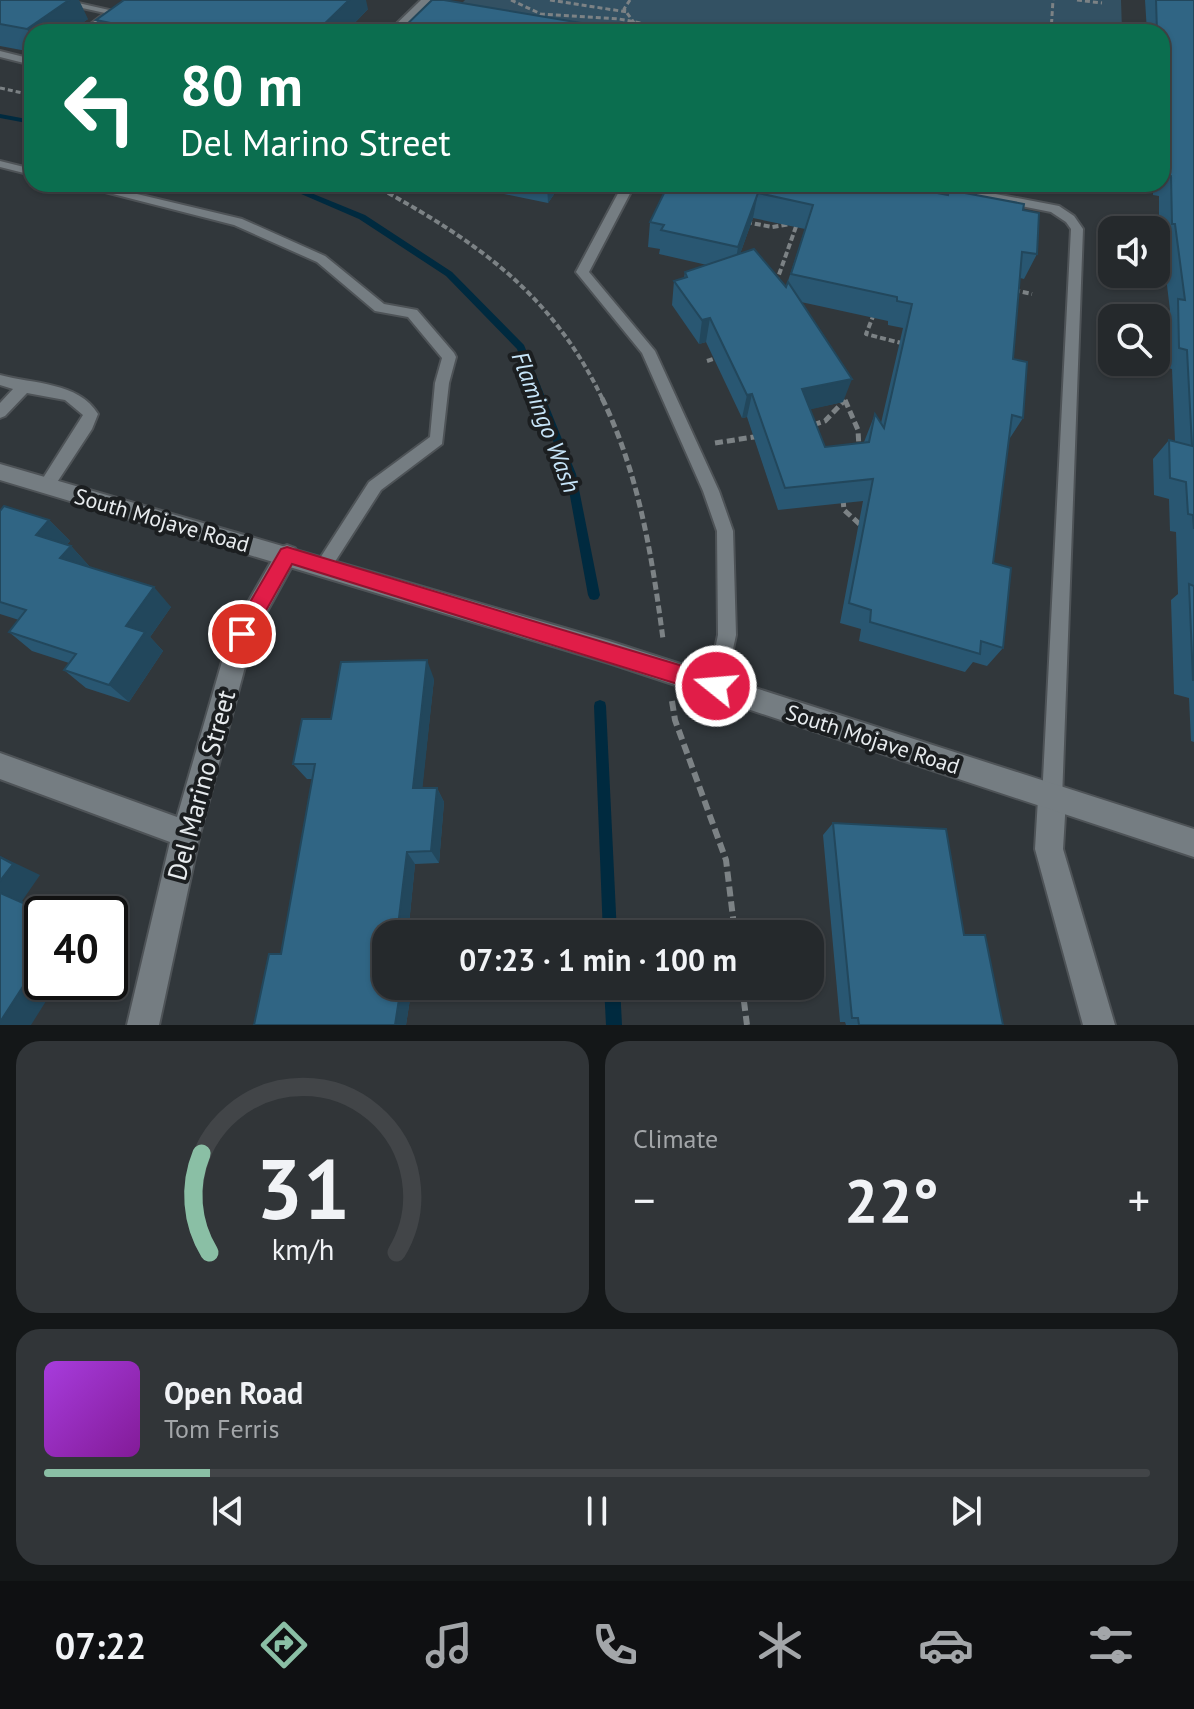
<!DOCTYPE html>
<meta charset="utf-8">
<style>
body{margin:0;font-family:"PT Sans",sans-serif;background:#313538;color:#f1f3f6;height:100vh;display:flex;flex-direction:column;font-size:30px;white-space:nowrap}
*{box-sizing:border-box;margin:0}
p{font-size:26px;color:#a3a6a9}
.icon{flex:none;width:44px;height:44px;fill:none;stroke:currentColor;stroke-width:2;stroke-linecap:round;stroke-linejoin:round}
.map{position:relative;height:1025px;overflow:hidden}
.panel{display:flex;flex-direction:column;gap:16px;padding:16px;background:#141718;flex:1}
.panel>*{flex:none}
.hud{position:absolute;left:24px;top:24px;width:1146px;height:168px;border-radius:24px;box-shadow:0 2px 6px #0004,0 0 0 2px #424548;background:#0b6e4f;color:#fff;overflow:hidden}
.buttons{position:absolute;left:1098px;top:216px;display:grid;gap:16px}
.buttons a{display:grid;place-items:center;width:72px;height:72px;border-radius:16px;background:#25292c;box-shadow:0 2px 6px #0004,0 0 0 2px #424548;font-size:40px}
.speed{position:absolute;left:24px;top:896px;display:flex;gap:16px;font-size:40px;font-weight:700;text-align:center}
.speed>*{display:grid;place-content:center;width:104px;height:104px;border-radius:50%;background:#25292c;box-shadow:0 2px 6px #0004,0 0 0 2px #424548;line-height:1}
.speed .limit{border:4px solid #111;border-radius:12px;background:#fff;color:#111}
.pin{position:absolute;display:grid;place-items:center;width:68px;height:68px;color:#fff;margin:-34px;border:4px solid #fff;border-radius:50%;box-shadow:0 2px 8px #0007}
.me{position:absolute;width:88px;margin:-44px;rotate:287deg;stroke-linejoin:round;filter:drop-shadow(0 0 6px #0008)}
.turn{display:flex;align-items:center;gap:28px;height:168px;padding:0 24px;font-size:36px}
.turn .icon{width:104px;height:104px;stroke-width:2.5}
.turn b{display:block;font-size:56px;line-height:68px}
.big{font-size:60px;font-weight:800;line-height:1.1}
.panel .tile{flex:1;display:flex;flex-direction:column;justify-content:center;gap:12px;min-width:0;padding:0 28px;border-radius:24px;background:#313538}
.panel .dial{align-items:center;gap:0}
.dial svg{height:208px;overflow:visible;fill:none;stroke:#424548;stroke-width:7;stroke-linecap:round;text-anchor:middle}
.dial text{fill:#f1f3f6;stroke:none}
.song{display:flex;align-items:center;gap:24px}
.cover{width:96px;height:96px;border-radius:12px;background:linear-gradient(135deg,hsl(280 70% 55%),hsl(290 70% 35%))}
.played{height:8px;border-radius:4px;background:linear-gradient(90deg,#8abfa5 15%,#424548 15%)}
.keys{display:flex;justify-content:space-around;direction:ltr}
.heat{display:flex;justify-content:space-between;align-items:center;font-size:44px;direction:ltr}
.panel .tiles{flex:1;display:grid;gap:16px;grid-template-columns:1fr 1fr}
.tile:last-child{grid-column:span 2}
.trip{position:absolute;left:372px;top:920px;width:452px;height:80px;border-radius:24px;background:#25292c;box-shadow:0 2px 6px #0004,0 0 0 2px #424548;font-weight:800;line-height:80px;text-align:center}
.tabs{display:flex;height:128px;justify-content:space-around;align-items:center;background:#0f1012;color:#a3a6a9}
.tabs .icon{width:56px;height:56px}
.tabs .current{color:#8abfa5}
.tabs b{font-size:36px;color:#f1f3f6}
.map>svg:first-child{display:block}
.green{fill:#335163}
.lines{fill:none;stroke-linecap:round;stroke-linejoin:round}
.stream{fill:#002a3f;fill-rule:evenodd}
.service-casing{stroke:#4e5357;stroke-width:4}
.minor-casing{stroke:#4e5357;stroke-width:4}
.tertiary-casing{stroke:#4e5357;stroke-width:4}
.path-far3{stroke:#7c8285;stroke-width:3;stroke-dasharray:5 3;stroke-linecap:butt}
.path-far2{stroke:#7c8285;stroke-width:4;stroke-dasharray:6 3;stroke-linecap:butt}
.path-far1{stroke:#7c8285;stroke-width:5;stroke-dasharray:8 4;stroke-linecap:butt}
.path{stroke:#7c8285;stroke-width:6;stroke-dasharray:10 5;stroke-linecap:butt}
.service{fill:#757d82;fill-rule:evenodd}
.minor{fill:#757d82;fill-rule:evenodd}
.tertiary{fill:#757d82;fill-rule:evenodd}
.wall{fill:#295772;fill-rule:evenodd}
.shaded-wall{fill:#22475c}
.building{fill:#306584;stroke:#22475c;stroke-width:2}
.route{fill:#e11d48;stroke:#92132f;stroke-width:2}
.labels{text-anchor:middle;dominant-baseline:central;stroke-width:8;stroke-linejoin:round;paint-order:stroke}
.street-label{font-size:22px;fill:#e7ebee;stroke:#1b1e20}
.water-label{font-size:24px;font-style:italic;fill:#c7e5f9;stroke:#1b1e20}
.near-street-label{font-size:26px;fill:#e7ebee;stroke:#1b1e20}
</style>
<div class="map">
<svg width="1194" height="1025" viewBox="0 0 1194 1025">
<rect width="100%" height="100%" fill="#31373b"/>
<!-- green -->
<polygon class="green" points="465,0 1121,0 1122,32 586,32 455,10"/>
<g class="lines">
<!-- stream -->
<g class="stream">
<polygon points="0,114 32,120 32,124 0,118"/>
<polygon points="278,184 289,184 365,215 452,272 524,345 576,474 600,595 598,599 594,600 590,599 588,595 566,474 517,349 446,276 359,219"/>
<polygon points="600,700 605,702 606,706 617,934 603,934 594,706 595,702"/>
<polygon points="604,986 620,986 622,1025 606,1025"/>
</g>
<!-- service casing -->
<g class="service-casing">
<g id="service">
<polygon points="46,0 65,0 118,12 91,32 80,32 105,13"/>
<polygon points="421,0 431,0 399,32 388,32"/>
<polygon points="0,51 32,59 32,65 0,57"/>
<polygon points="0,161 32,169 32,175 0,167"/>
<polygon points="74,184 95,184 242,219 325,256 384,304 417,310 454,353 456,357 449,383 442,444 381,490 329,571 323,573 317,571 315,566 369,482 430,437 435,383 442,358 408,317 375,311 317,262 234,225"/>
<polygon points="623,184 635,184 589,272 655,351 719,491 733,531 736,635 725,686 722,692 716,695 710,692 707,686 718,635 717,531 703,491 642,353 576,272"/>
<polygon points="919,184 943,184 1059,206 1074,216 1083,229 1062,799 1059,806 1052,809 1045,806 1042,799 1071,229 1066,222 1051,212 925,187"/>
<path d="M0,375C33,384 79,382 98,414L92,429L52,490H40L38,486L83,415L65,400L27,393L5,416L0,418V403L13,389L0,385Z"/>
</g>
</g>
<!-- minor casing -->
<g class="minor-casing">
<g id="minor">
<polygon points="287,545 295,548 298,555 253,637 200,834 159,1025 127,1025 170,842 0,779 0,753 177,817 230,634 279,548"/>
<polygon points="1052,785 1062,789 1066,799 1063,849 1115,1025 1083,1025 1035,849 1038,799 1042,789"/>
</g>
</g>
<!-- tertiary casing -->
<g class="tertiary-casing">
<polygon id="tertiary" points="0,464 609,641 1194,829 1194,857 609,663 0,480"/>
</g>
<!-- path-far3 -->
<g class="path-far3">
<polyline points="511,0 541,14 619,19 690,32"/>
<polyline points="550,0 627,12"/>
<polyline points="630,0 624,9 635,24"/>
<polyline points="1077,0 1102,3"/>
<polyline points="1051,32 1053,0"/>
<polyline points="0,88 32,95"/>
</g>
<!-- path-far2 -->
<g class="path-far2">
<path d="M372,184C474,240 551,291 603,400"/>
<polyline points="746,222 772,227 791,224"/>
<polyline points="776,283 798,221"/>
<polyline points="1014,290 1032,294"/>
<polyline points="874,314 866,334 905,344"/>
<polyline points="707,361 719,357"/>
</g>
<!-- path-far1 -->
<g class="path-far1">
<path d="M602,398C639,474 652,556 663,639"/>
<polyline points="845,400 858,430 859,448"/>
<polyline points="813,425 825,421 845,400"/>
<polyline points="715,443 760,436"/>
<polyline points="843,499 844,510 864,528"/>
</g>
<!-- path -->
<g class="path">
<polyline points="672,701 675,720 726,860 735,934"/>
<polyline points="742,986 747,1025"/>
</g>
<!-- service -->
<use href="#service" class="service"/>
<!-- minor -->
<use href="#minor" class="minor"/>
<!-- tertiary -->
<use href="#tertiary" class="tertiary"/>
</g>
<!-- wall -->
<g class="wall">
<polygon points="0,0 88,19 69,32 32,32 32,52 0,46"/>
<polygon points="1145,0 1194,0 1194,742 1191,741 1189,698 1174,694 1171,600 1178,594 1176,532 1170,531 1169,499 1154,495 1153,459 1169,440 1175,442 1172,369 1164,367 1164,318 1170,310 1162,244 1159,243 1159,196 1153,195 1153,184 1162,184 1162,32 1147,32"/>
<polygon points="368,9 346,32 102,32 96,20"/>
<polygon points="494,184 561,184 548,203 494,192"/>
<polygon points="1064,184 1087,184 1084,188"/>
<path d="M695,190L947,195L949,190L1023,210L1037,254L1024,279L1020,278L1013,359L1023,418L1008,441L993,563L1003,648L987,666L973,662L965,672L859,641L861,629L840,623L863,501L778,510L747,417L742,418L706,342L699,344L672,305L674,281L684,278L685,272L707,265L659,254L660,249L648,247L650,222ZM753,218L805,229L786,287L740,254ZM801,302L888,321V325L903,328L881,423L875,414L864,442L825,447L810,409L843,402Z"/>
<polygon points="0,511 49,520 70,541 67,544 71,546 90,567 171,607 150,637 163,651 129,702 86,688 64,670 69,663 32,651 9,632 19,620 0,614"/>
<polygon points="434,679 422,788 437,788 444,802 439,863 415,864 408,934 386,934 386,986 412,986 406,1025 281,954 312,779 307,779 293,764 331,719"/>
<polygon points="833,823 1003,1025 846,1025 845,1022 840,1022 823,835"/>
</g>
<!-- shaded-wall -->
<g class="shaded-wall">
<polygon points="69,0 79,0 88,19 69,32 32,32 32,39 27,29"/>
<polygon points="349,0 366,0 368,9 346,32 316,32"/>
<polygon points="547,184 561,184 548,203"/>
<polygon points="758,193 753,218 734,271 738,247"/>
<polygon points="710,318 706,342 699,344 702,320"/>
<polygon points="852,379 843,402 795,413 802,389"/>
<polygon points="752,394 747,417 742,418 747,395"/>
<polygon points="49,520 70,541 57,556 36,535"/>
<polygon points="71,546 90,567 81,579 60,558"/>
<polygon points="154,587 171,607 150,637 163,651 129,702 109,685 126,626"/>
<polygon points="427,660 434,679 421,802 413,788"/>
<polygon points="437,788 444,802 439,863 431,851"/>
<polygon points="407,852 415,864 408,934 397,934"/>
<polygon points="0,856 40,875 22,901 53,914 48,914 0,893"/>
<polygon points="42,957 42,982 58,982 31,1025 0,1025 0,1022"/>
<polygon points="401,986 412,986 406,1025 395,1025"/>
</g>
<!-- building -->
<g class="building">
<polygon points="0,0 69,0 27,29 0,24"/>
<polygon points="124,0 349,0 316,32 154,32 96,20"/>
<polygon points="432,0 444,0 635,32 472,32 460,30 458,32 399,32"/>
<polygon points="1156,0 1194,0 1194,529 1193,515 1188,514 1186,482 1170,478 1169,440 1192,446 1187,350 1179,348 1178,299 1185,300 1175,224 1172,224 1171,176 1165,175 1162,117 1162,32 1157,32"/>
<polygon points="698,184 891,184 948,195 949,190 1024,204 1023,210 1039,213 1037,254 1022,252 1013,359 1027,362 1023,418 1012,415 993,563 1011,568 1003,648 981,641 980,654 870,622 871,610 849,603 873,479 785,488 752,394 747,395 710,318 702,320 674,281 687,277 685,272 754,249 786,287 788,282 852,379 802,389 825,447 869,442 875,414 884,428 912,304 897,301 897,297 791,274 813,205 758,193 738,247 661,230 664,225 650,222 666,189 695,190"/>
<polygon points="4,506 49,520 36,535 71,546 60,558 154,587 126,626 145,632 109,685 64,670 76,654 9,632 26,610 0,602 0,511"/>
<polygon points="1189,584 1194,586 1194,680 1193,680"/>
<polygon points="427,660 413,788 437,788 431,851 407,852 397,934 386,934 386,986 401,986 395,1025 254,1025 269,954 281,954 315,764 293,764 302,719 331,719 341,662"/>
<polygon points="833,823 946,829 964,935 985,935 1003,1025 859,1025 858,1018 852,1018"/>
<polygon points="0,857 13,864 0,881"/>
<polygon points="0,893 48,914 42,914 42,957 0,1022"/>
</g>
<!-- route -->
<polygon class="route" points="287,547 716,676 724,679 727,686 724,693 716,696 292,564 249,641 242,643 235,641 232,634 235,628 281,549"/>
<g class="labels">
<!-- street labels -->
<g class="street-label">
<text transform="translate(162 520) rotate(16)">South Mojave Road</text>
<text transform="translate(873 739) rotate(18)">South Mojave Road</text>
</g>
<!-- water labels -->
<g class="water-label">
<text transform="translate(546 422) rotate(69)">Flamingo Wash</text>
</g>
<!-- near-street labels -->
<g class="near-street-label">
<text transform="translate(201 785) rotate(-75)">Del Marino Street</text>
</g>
</g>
</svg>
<div class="buttons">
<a><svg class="icon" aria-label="sound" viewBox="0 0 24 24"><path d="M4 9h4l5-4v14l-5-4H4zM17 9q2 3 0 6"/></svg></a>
<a><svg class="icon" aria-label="search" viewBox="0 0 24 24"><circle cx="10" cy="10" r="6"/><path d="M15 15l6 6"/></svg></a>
</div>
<div class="speed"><div class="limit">40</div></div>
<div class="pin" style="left:242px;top:634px;background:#d93025"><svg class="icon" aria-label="arrive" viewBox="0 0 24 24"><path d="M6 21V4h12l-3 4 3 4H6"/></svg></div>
<svg class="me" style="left:716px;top:686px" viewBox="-20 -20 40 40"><circle r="17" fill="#e11d48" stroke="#fff" stroke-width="3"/><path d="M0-11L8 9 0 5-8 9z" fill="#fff"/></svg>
<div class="trip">07:23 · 1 min · 100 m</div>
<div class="hud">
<div class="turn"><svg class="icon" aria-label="left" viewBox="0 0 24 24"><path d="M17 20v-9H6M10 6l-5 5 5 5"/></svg><div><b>80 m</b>Del Marino Street</div></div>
</div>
</div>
<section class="panel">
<div class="tiles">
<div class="tile dial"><svg viewBox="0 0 100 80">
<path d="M14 69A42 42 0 1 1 86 69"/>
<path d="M14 69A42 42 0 0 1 11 31" stroke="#8abfa5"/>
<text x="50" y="56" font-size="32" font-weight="700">31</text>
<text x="50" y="72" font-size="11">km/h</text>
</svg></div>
<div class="tile"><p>Climate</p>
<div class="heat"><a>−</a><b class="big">22°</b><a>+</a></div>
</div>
<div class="tile">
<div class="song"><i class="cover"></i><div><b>Open Road</b><p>Tom Ferris</p></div></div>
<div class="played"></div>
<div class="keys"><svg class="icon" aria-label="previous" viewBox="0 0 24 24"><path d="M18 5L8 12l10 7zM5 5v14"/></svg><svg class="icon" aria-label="pause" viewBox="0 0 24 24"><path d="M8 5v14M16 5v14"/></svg><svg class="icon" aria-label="next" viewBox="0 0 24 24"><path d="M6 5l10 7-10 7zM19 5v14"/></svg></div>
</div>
</div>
</section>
<nav class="tabs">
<b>07:22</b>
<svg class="icon current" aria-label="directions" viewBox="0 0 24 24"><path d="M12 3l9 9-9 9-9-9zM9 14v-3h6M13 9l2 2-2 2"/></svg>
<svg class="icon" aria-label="music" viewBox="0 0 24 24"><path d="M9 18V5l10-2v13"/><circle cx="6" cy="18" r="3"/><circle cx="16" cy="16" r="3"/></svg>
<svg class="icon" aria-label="phone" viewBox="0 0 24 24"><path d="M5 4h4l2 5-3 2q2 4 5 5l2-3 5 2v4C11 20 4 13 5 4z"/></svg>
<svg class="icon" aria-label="climate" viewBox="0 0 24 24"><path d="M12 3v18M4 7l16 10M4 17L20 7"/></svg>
<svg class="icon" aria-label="car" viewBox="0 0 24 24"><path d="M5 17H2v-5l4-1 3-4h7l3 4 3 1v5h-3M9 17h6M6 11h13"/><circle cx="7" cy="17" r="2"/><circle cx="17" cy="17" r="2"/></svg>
<svg class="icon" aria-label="filters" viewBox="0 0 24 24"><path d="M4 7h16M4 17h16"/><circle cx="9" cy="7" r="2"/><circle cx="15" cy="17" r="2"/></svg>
</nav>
